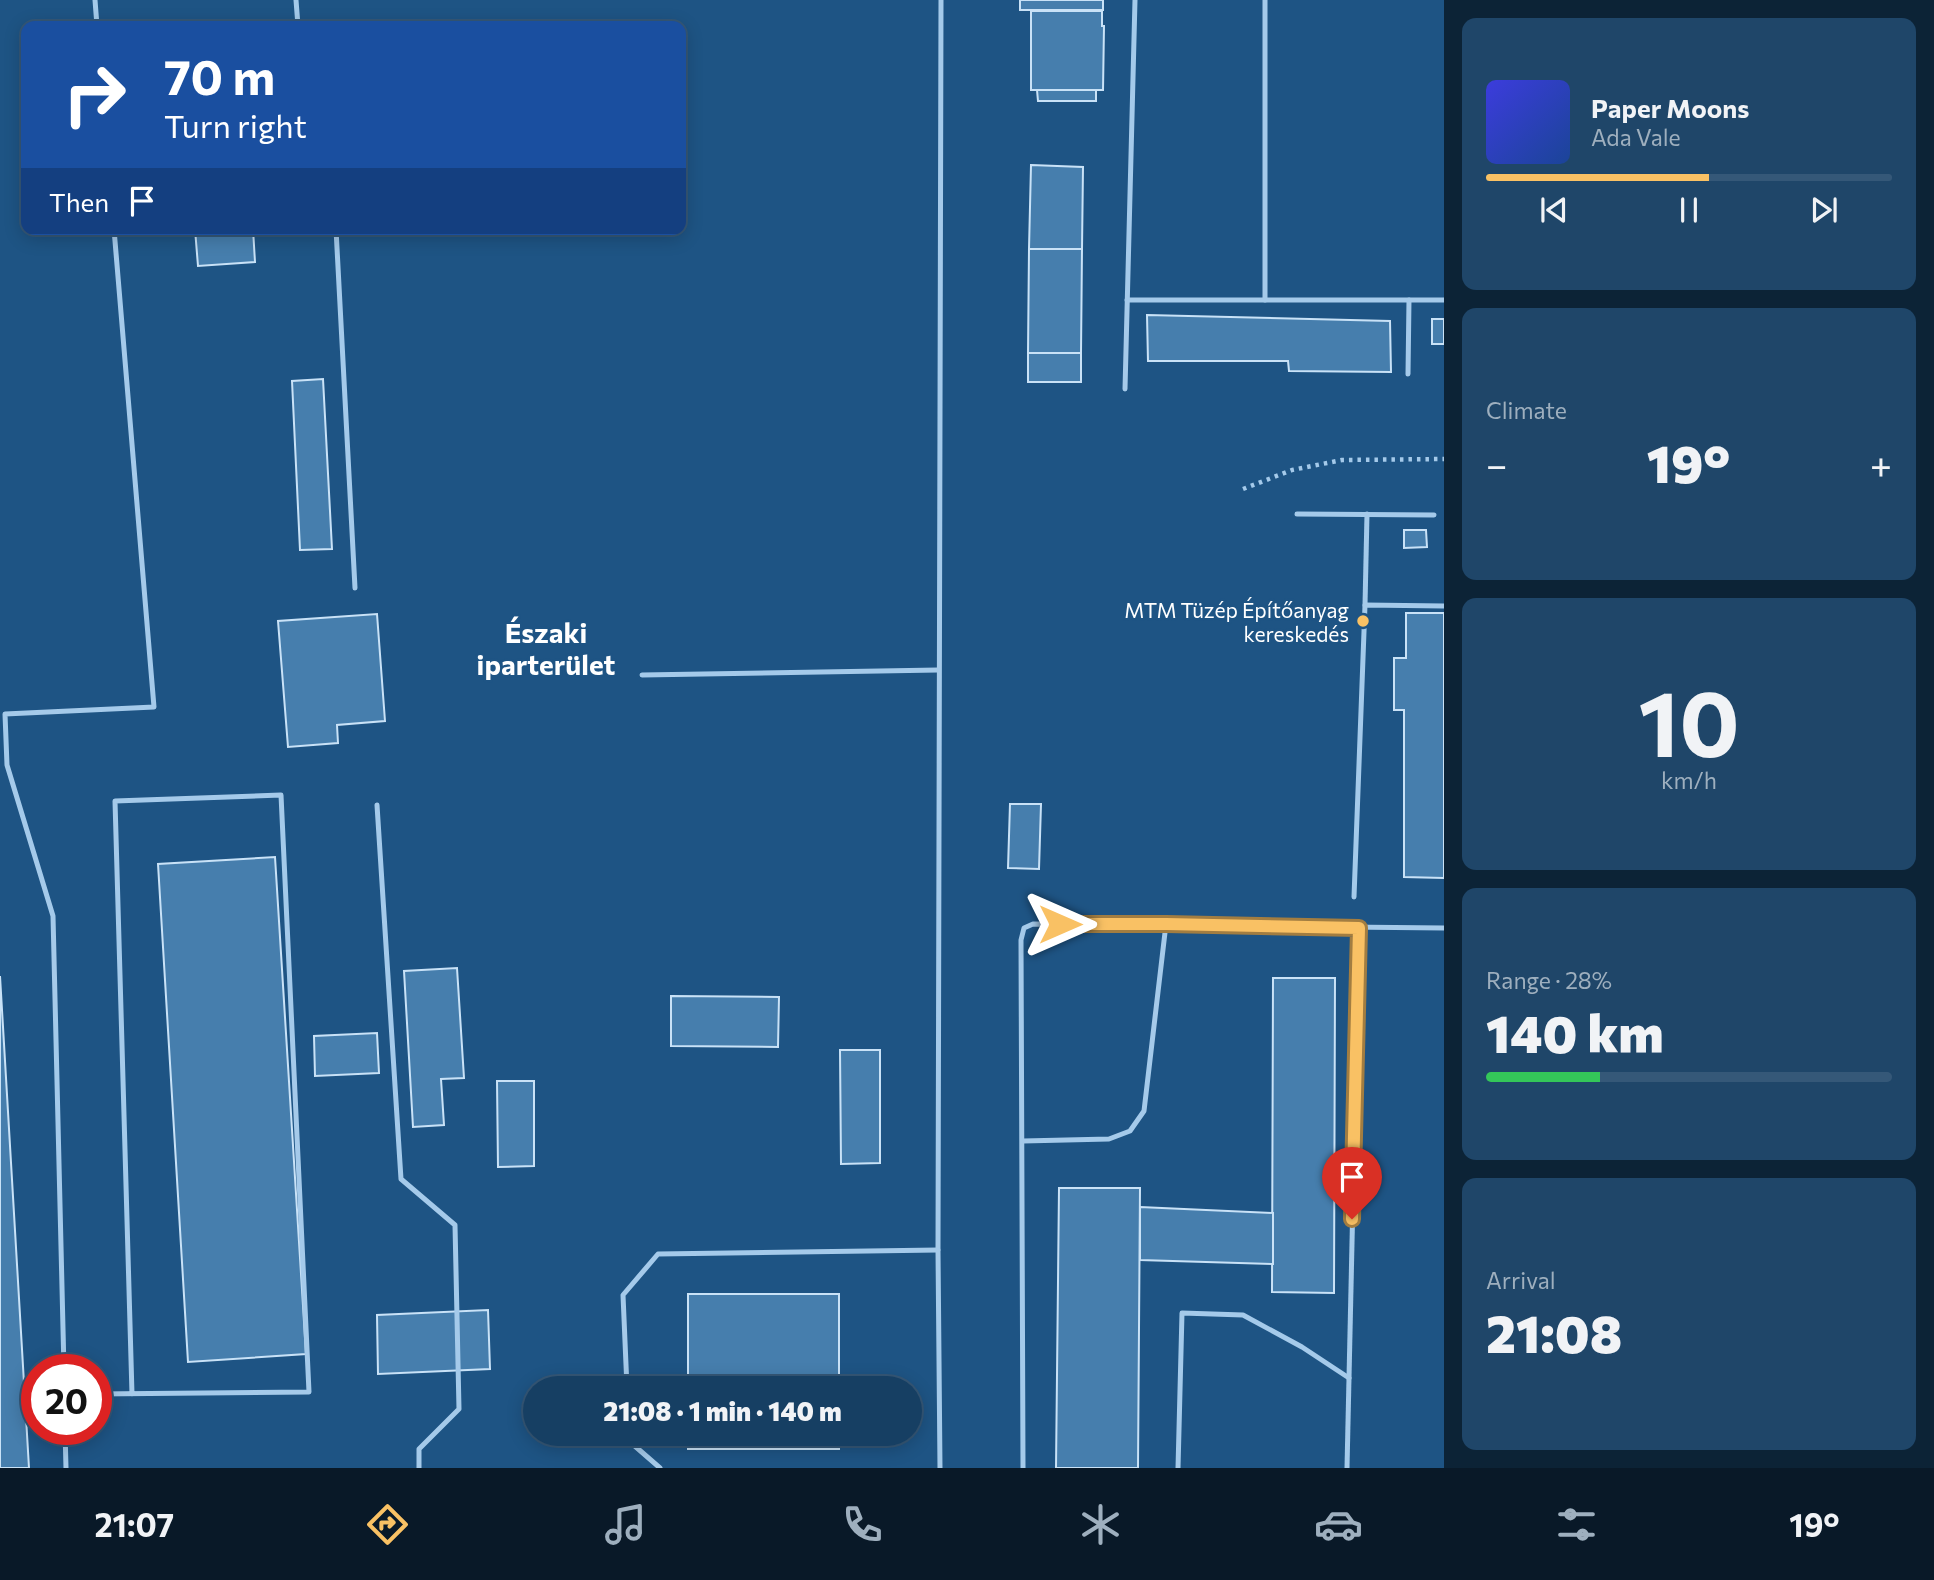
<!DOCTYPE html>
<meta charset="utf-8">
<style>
body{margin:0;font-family:Commissioner,sans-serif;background:#1f4669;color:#f1f3f6;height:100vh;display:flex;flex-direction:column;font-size:26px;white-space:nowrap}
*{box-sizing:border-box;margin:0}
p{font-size:23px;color:#9eafbe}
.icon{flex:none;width:38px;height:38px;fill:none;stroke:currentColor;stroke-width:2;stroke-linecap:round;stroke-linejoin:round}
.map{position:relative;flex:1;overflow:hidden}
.panel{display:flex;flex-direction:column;gap:18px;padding:18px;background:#0c2336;width:490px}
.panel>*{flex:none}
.guide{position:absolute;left:21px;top:21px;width:665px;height:214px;border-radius:14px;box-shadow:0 4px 18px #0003,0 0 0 2px #355878;background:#1a4fa0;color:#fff;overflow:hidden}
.speed{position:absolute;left:21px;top:1354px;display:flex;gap:14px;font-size:35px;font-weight:700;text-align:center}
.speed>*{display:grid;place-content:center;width:91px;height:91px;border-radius:50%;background:#163f63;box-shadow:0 4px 18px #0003,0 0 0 2px #355878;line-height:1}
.speed .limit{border:10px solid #d22;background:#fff;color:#111}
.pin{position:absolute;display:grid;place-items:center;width:60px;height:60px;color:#fff;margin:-72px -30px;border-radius:50% 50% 50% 0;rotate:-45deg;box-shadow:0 0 7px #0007}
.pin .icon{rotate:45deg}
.me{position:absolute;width:77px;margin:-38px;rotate:90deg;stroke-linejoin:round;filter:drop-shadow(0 0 5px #0008)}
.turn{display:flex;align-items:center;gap:24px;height:147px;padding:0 28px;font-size:32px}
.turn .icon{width:91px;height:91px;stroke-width:2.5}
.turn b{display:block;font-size:49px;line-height:60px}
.then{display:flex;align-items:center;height:66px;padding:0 28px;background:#0003;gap:14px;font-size:26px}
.big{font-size:52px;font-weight:800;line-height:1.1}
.panel .tile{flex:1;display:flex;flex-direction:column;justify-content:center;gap:10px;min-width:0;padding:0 24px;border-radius:14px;background:#1f4669}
.panel .dial{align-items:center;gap:0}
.dial b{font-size:91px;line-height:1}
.song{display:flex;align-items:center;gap:21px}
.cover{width:84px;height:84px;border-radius:10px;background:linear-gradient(135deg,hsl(240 70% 55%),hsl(220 70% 35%))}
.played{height:7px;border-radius:4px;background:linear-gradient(90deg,#f9c164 55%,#355878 55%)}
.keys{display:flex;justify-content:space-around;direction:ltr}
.heat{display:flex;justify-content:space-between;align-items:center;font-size:38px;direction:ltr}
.charge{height:10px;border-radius:5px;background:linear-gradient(90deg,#34c759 28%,#355878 0)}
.trip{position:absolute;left:523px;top:1376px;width:399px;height:70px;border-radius:35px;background:#163f63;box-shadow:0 4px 18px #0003,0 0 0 2px #355878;font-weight:800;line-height:70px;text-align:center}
.dock{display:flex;height:112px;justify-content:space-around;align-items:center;background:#091928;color:#9eafbe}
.dock .icon{width:49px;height:49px}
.dock .selected{color:#f9c164}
.dock b{font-size:32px;color:#f1f3f6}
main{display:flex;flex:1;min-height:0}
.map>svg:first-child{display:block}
.building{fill:#467ead;stroke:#c9e2f7;stroke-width:2}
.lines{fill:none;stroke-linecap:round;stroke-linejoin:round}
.path{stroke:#a5caea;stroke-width:4.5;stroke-dasharray:3.5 5;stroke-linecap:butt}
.service{stroke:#a5caea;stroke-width:5}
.route-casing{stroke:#a27d41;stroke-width:18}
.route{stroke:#f9c164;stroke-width:12}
.poi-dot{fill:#f9c164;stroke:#1e5484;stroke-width:2.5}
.labels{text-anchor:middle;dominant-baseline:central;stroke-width:5;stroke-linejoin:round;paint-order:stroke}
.poi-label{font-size:21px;fill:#fff;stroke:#1e5484;text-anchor:end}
.district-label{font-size:28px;font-weight:bold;fill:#fff;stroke:#1e5484}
</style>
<main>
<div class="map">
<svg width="1444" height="1468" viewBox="0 0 1444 1468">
<rect width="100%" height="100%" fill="#1e5484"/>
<!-- building -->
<g class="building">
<rect x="1020" y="0" width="83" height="10"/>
<polygon points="1031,11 1102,11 1102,26 1104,26 1103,90 1031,90"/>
<polygon points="1037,90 1096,90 1096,101 1038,101"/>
<polygon points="1031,165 1083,167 1082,249 1029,249"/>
<polygon points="195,229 253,229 255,262 198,266"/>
<polygon points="1029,249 1082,249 1081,353 1028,353"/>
<polygon points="1147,315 1390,321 1391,372 1289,371 1288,361 1148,361"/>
<rect x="1432" y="319" width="12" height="25"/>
<rect x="1028" y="353" width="53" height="29"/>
<polygon points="323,379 332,549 300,550 292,381"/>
<polygon points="1404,530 1426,530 1427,547 1404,548"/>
<polygon points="1406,613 1444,613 1444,878 1404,877 1404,710 1394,710 1394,658 1406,658"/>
<polygon points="377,614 385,721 337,725 338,743 288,747 278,621"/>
<polygon points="1010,804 1041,804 1039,869 1008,868"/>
<polygon points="275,857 306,1354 188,1362 158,864"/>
<polygon points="457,968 464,1078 441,1079 444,1125 413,1127 404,971"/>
<polygon points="0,976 29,1468 0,1468"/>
<polygon points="1273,978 1335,978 1334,1293 1272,1292"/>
<polygon points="671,996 779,997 778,1047 671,1046"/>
<polygon points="377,1033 379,1073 315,1076 314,1036"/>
<polygon points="840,1050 880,1050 880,1163 841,1164"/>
<polygon points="497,1081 534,1081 534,1166 498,1167"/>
<polygon points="1059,1188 1140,1188 1138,1468 1056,1468"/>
<polygon points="1140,1207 1273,1213 1273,1264 1140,1260"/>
<rect x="688" y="1294" width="151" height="94"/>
<polygon points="488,1310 490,1369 378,1374 377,1315"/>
<rect x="688" y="1433" width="151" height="16"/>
</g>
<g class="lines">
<!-- path -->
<polyline class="path" points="1243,489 1292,470 1342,460 1444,459"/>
<!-- service -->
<g class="service">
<polyline points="95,0 97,26"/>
<polyline points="296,0 298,26"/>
<polyline points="1265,0 1265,300"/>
<polyline points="336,229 355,588"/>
<polyline points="1127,300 1444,300"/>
<polyline points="1408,374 1409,300"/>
<polyline points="1125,389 1135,0"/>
<polyline points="1297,514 1434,515"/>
<polyline points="1365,605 1367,514"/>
<polyline points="642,675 938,670"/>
<polyline points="377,805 401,1179 455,1225 459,1409 419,1449 419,1468"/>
<polyline points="1354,897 1365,605 1444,606"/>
<polyline points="1023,1141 1109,1139 1130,1131 1144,1111 1166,924"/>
<polyline points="64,1370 53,916 7,765 5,714 154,707 114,229"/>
<polyline points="627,1388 623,1295 658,1254 938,1250"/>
<polyline points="96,1394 309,1392 281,795 115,801 132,1394"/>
<polyline points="65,1430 66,1468"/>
<polyline points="629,1433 629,1441 660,1468"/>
<polyline points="940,1468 938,1250 941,0"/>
<polyline points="1023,1468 1021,940 1024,928 1033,924 1444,928"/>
<polyline points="1178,1468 1182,1313 1243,1315 1302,1347 1349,1378"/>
<polyline points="1347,1468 1359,928"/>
</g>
</g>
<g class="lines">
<!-- route casing -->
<g class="route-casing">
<polyline id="route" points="1060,924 1166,924 1359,928 1352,1219"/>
</g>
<!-- route -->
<use href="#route" class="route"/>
</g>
<!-- markers -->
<circle class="poi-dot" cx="1363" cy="621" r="7"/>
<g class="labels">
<!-- poi labels -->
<g class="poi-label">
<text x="1349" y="609">MTM Tüzép Építőanyag<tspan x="1349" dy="24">kereskedés</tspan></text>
</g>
<!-- district labels -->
<g class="district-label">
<text x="546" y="632">Északi<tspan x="546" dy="32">iparterület</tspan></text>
</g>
</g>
</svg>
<div class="speed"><div class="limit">20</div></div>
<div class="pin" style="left:1352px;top:1219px;background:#d93025"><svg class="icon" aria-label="arrive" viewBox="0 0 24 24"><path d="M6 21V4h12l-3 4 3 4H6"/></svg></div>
<svg class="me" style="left:1060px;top:924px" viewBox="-20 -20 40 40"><path d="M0-17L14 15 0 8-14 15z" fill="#f9c164" stroke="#fff" stroke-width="4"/></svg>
<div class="trip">21:08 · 1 min · 140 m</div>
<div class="guide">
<div class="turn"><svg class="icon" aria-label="right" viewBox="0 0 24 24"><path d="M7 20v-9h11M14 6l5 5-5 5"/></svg><div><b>70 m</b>Turn right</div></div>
<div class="then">Then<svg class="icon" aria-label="arrive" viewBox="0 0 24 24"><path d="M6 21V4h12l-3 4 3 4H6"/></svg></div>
</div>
</div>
<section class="panel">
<div class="tile">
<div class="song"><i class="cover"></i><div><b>Paper Moons</b><p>Ada Vale</p></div></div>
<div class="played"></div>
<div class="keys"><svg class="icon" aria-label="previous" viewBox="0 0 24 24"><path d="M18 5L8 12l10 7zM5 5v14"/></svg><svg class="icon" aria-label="pause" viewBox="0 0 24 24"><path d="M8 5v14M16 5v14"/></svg><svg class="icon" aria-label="next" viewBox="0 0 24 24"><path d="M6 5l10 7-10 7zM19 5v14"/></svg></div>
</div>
<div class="tile"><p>Climate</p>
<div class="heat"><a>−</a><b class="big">19°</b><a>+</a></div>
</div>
<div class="tile dial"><b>10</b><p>km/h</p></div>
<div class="tile"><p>Range · 28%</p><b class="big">140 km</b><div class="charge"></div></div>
<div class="tile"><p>Arrival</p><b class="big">21:08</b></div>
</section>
</main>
<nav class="dock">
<b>21:07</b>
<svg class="icon selected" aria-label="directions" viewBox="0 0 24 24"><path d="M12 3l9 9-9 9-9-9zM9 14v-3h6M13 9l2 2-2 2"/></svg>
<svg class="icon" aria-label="music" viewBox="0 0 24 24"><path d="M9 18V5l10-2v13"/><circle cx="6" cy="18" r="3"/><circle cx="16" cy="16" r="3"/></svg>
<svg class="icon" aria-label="phone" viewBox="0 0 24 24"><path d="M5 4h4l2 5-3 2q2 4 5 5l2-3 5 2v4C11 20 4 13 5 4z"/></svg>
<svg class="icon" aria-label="climate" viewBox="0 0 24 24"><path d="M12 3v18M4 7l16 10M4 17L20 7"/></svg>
<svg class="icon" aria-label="car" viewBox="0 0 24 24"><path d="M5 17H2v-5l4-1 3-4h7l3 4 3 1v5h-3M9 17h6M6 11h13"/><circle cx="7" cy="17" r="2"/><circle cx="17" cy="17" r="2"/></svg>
<svg class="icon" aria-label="filters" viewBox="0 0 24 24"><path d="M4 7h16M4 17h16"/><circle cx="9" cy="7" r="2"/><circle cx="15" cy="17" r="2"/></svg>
<b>19°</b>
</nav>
